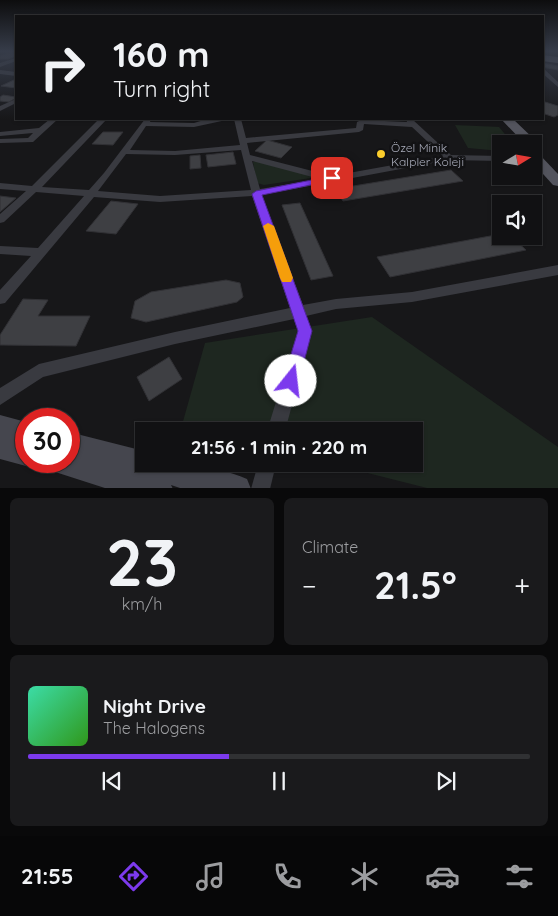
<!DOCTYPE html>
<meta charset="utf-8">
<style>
body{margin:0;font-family:Quicksand,sans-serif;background:#1a1a1c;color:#f1f3f6;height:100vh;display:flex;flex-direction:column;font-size:19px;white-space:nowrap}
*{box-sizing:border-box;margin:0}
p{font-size:16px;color:#9c9da0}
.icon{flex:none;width:28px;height:28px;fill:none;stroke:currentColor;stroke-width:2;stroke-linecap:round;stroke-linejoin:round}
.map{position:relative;height:488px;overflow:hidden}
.drawer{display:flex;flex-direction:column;gap:10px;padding:10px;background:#09090a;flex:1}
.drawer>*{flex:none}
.top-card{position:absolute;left:15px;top:15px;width:529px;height:105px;border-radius:0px;box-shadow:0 1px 4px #0004,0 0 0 1px #303133;background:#111113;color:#f1f3f6;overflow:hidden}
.needle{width:32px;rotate:79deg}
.fabs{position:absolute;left:492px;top:135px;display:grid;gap:10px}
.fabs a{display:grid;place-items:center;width:50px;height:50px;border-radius:0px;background:#111113;box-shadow:0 1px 4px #0004,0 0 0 1px #303133;font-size:25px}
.speed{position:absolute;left:15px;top:408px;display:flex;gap:10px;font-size:25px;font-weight:700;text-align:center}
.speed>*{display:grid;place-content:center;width:65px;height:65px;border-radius:50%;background:#111113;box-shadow:0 1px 4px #0004,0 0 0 1px #303133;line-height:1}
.speed .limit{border:8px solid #d22;background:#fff;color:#111}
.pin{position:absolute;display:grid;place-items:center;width:42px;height:42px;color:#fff;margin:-21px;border-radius:10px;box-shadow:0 2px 8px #0006}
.me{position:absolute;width:55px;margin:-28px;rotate:16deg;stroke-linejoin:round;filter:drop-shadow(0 0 4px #0008)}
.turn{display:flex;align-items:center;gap:18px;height:105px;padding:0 15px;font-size:22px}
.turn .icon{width:65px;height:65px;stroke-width:2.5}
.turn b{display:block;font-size:35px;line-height:42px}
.big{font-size:38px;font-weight:800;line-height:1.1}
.drawer .tile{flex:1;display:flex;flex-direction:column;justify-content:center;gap:8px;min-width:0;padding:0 18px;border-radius:8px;background:#1a1a1c}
.drawer .dial{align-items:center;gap:0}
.dial b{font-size:65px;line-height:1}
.song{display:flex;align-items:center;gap:15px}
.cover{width:60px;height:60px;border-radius:8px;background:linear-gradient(135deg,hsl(160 70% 55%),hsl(110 70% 35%))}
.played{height:5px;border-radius:2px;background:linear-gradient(90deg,#7c3aed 40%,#303133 40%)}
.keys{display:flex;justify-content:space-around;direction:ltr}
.heat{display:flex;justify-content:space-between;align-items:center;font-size:28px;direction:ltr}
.drawer .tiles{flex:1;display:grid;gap:10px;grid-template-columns:1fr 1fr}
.tile:last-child{grid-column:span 2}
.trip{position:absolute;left:135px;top:422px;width:288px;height:50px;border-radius:0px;background:#111113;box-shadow:0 1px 4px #0004,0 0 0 1px #303133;font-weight:800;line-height:50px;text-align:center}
.tabs{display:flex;height:80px;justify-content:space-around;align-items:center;background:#070708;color:#9c9da0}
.tabs .icon{width:35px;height:35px}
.tabs .active{color:#7c3aed}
.tabs b{font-size:22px;color:#f1f3f6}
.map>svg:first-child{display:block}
.green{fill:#1e2720}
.building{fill:#3e3f43;stroke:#313135}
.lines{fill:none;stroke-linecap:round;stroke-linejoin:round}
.minor{fill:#393a40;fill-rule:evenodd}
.secondary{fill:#45464e;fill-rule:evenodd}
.primary{fill:#53545d;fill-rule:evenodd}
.trunk{fill:#5b5c66;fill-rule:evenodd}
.route{fill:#7c3aed;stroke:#51269a}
.slow{fill:#f59e0b}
.poi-dot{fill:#fbcd2c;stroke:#121214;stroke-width:2}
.labels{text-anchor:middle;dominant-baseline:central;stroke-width:5;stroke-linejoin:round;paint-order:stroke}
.far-poi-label{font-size:12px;fill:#a8abb9;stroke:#121214;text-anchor:start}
</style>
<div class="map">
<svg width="558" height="489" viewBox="0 0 558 489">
<rect width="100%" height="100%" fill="#171719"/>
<!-- green -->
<g class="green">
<polygon points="455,125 499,127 513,144 501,144 501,151 468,148"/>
<polygon points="258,161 313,175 311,178 264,185 257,183 253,162"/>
<polygon points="372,317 558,447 558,488 427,488 332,464 414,464 414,431 206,431 182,425 205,343"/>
</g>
<!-- building -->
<g class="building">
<polygon points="8,53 16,54 16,56 8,59 0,59 0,56"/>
<polygon points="542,63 558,66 558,70 542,67"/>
<polygon points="16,79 16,88 1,86"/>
<polygon points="3,95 16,97 16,98 9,102 0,101 0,97"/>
<polygon points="542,101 558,106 558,115 554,117 542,113"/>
<polygon points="103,132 123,132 113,145 92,144"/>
<polygon points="267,140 292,147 281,158 255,151"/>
<polygon points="233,152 236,164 208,167 206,155"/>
<polygon points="200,155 201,168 190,169 190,156"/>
<polygon points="451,170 463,181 343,201 335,189"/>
<polygon points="0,196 16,198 0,212"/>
<polygon points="111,201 138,204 116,234 86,231"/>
<polygon points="300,203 333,276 311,280 282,205"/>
<polygon points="501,234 501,236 511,236 526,250 390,277 377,257"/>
<polygon points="226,280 240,283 243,297 237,302 146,322 131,318 135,301 151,292"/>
<polygon points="23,299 48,300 38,316 90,316 76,346 0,345 0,335"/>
<polygon points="169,357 182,379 149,401 137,377"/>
</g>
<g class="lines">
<!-- minor -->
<g class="minor">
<polygon points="0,51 16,51 16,54 0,52"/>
<polygon points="16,58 16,61 0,67 0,63"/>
<polygon points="542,67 558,82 558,87 542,73"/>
<polygon points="0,70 16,72 16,76 0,74"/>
<polygon points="16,99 16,103 0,111 0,106"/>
<polygon points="50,119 58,119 33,142 0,143 0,139 28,138 33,133 0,136 0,132 39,128"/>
<path d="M99,119H107L42,187L89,190L104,173L145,119H151L150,122L194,123L207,119H231L194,127L146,126L130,150L175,151L240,145L234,119H241L246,138L356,128L357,122L361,120L407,122L406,119H412L451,155L501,156V161L449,160L261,195L303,305L336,299L412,292L558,265V275L412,302L336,309L306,316L312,331L285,431H267L298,331L294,319L175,344L43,377L0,405V388L39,364L175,332L290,308L252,196L160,202L94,197L5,303L0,304V290L31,256L0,254V246L38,248L84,196L36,192L4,222L0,223V214L26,191L0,189V183L32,186ZM364,124L412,127L443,156L332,176L250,155L247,143L359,132L363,130ZM241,150L251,190L160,196L98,191L126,154L175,155ZM252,161L320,179L260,189Z"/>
<polygon points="258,464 276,464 270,489 251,489"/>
</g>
<!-- secondary -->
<g class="secondary">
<polygon points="0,415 26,422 26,461 35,462 26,466 0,459"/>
<path d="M69,432L144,451V464C182,464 211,464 247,479L251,489H183L171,485L173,489H108L49,470L45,461H69Z"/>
</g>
<!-- primary -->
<g class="primary">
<polygon points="501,119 513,119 536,141 538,144 536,147 534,147 534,144 525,144"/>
<polygon points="534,153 539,154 558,174 558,186 553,185 534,164"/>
</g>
<!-- trunk -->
<polygon class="trunk" points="542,55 558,57 558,63 542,61"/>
</g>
<!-- sky -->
<linearGradient id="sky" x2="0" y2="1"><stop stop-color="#0d0d0e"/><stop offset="0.43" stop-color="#363c49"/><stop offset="1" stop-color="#363c49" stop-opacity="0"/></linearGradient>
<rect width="558" height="119" fill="url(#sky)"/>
<!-- route -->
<polygon class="route" points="332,176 336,178 335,180 262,195 312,331 299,381 296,387 291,389 285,387 283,381 298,331 252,194 256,191"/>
<!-- slow -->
<polygon class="slow" points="268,223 274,226 293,278 291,282 282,282 280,278 263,226"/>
<!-- markers -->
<circle class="poi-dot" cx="381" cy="154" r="5"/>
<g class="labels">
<!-- far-poi labels -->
<g class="far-poi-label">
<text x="391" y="147">Özel Minik<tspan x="391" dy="14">Kalpler Koleji</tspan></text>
</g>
</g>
</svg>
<div class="fabs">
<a><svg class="needle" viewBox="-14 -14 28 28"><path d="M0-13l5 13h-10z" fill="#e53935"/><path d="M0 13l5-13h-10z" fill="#9c9da0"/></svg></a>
<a><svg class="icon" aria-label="sound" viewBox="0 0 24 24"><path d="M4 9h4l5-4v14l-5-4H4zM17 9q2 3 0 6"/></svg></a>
</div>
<div class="speed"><div class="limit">30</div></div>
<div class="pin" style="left:332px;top:178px;background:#d93025"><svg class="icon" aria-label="arrive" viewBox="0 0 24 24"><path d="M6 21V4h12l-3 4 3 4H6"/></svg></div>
<svg class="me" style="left:291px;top:381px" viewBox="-20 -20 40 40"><circle r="19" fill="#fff"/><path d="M0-13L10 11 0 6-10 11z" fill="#7c3aed"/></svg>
<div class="trip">21:56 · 1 min · 220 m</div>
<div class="top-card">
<div class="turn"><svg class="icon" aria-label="right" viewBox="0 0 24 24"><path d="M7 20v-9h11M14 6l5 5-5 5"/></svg><div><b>160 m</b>Turn right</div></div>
</div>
</div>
<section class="drawer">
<div class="tiles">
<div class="tile dial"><b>23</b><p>km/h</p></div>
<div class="tile"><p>Climate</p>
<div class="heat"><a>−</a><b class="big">21.5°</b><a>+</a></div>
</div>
<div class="tile">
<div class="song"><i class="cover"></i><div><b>Night Drive</b><p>The Halogens</p></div></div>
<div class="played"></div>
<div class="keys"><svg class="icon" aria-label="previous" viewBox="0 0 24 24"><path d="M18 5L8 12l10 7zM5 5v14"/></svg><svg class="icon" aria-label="pause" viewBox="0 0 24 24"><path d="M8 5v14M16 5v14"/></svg><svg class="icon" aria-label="next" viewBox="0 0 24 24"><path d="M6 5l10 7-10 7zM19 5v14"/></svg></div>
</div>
</div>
</section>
<nav class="tabs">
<b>21:55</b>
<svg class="icon active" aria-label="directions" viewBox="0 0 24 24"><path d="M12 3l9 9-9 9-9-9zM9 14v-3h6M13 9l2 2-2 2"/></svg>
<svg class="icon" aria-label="music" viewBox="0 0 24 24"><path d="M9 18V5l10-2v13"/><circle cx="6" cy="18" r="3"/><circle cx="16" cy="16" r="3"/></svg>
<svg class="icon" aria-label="phone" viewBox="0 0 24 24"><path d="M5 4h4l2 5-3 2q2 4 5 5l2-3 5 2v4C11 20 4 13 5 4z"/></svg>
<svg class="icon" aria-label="climate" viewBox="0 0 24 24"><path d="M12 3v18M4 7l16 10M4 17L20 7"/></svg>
<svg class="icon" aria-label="car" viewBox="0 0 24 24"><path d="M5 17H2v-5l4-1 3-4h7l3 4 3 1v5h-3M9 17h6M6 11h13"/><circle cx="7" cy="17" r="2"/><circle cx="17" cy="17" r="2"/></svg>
<svg class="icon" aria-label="filters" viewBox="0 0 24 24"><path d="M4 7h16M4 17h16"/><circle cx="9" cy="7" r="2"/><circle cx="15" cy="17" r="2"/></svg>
</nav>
